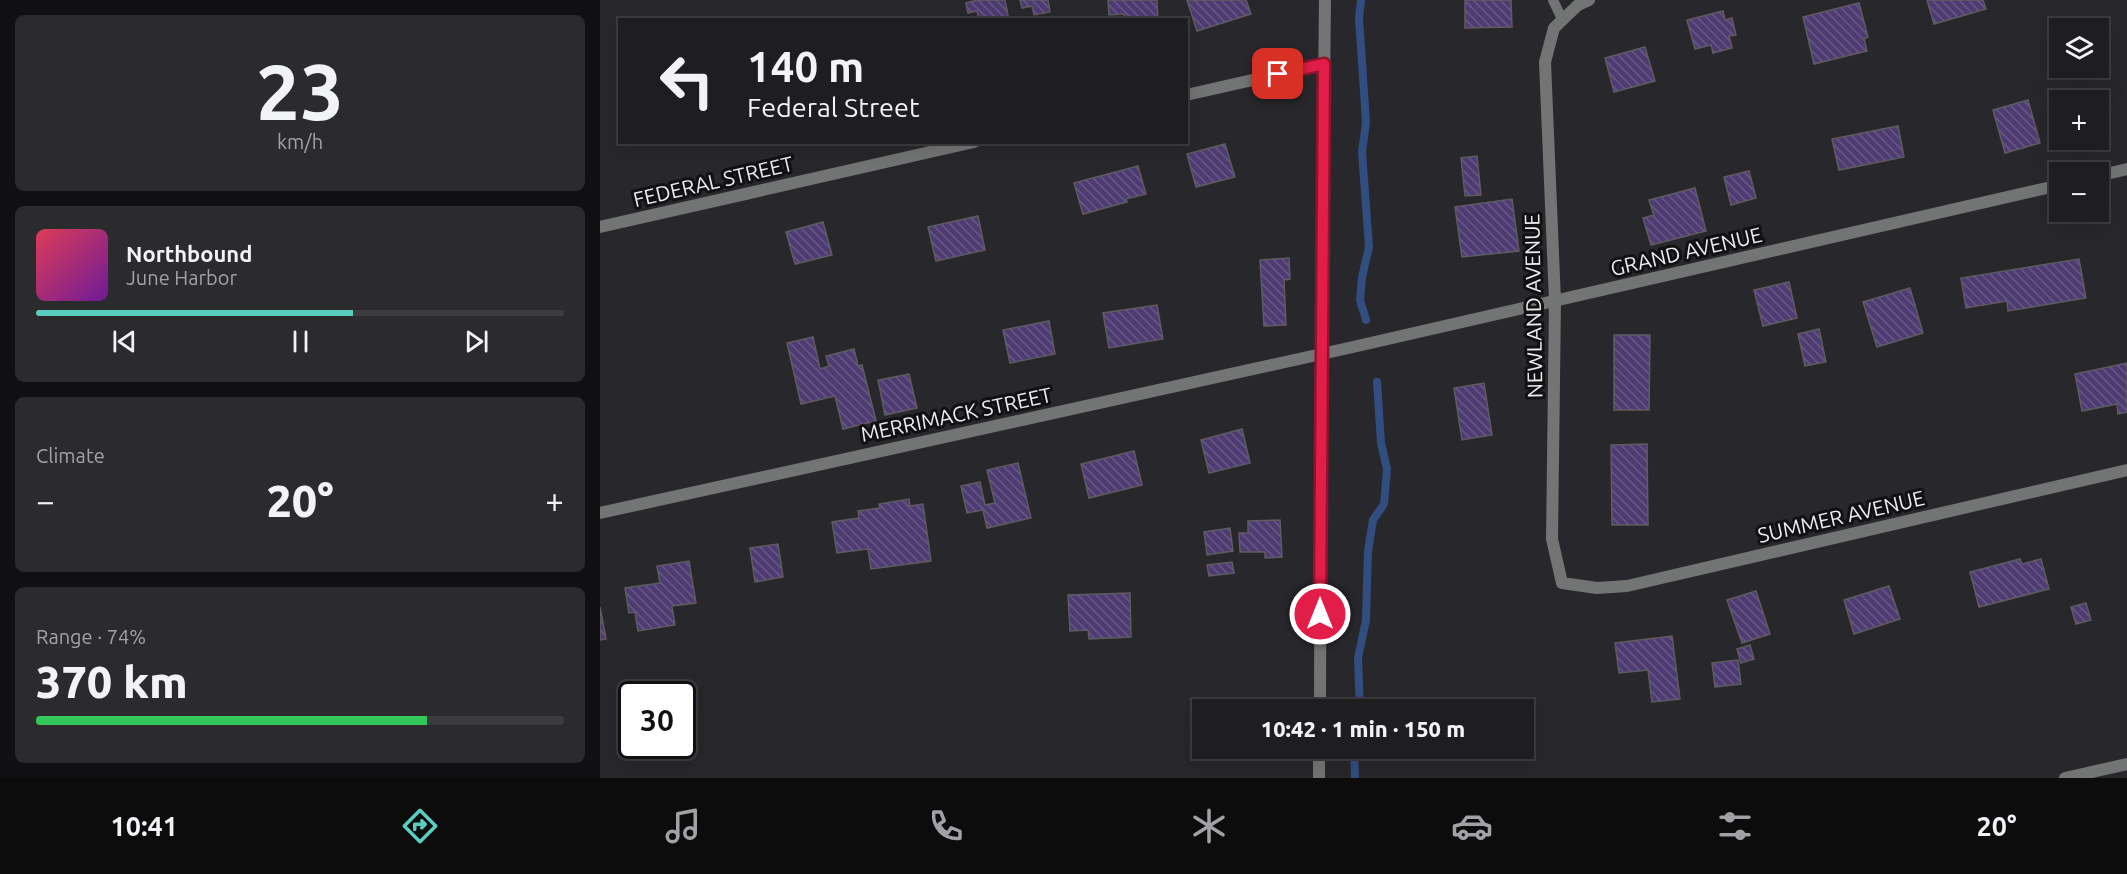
<!DOCTYPE html>
<meta charset="utf-8">
<style>
body{margin:0;font-family:Ubuntu,sans-serif;background:#2b2a2d;color:#f1f3f6;height:100vh;display:flex;flex-direction:column;font-size:22px;white-space:nowrap}
*{box-sizing:border-box;margin:0}
p{font-size:20px;color:#a1a2a5}
.icon{flex:none;width:33px;height:33px;fill:none;stroke:currentColor;stroke-width:2;stroke-linecap:round;stroke-linejoin:round}
.map{position:relative;flex:1;overflow:hidden}
.details{display:flex;flex-direction:column;gap:15px;padding:15px;background:#101012;width:600px}
.details>*{flex:none}
.guide{position:absolute;left:18px;top:18px;width:570px;height:126px;border-radius:0px;box-shadow:0 6px 24px #0002,0 0 0 2px #3c3b3e;background:#1e1d20;color:#f1f3f6;overflow:hidden}
.fabs{position:absolute;left:1449px;top:18px;display:grid;gap:12px}
.fabs a{display:grid;place-items:center;width:60px;height:60px;border-radius:0px;background:#1e1d20;box-shadow:0 6px 24px #0002,0 0 0 2px #3c3b3e;font-size:30px}
.speed{position:absolute;left:18px;top:681px;display:flex;gap:12px;font-size:30px;font-weight:700;text-align:center}
.speed>*{display:grid;place-content:center;width:78px;height:78px;border-radius:50%;background:#1e1d20;box-shadow:0 6px 24px #0002,0 0 0 2px #3c3b3e;line-height:1}
.speed .limit{border:3px solid #111;border-radius:9px;background:#fff;color:#111}
.pin{position:absolute;display:grid;place-items:center;width:51px;height:51px;color:#fff;margin:-26px;border-radius:12px;box-shadow:0 3px 9px #0006}
.me{position:absolute;width:66px;margin:-33px;rotate:0deg;stroke-linejoin:round;filter:drop-shadow(0 0 4px #0008)}
.turn{display:flex;align-items:center;gap:21px;height:126px;padding:0 30px;font-size:27px}
.turn .icon{width:78px;height:78px;stroke-width:2.5}
.turn b{display:block;font-size:42px;line-height:51px}
.big{font-size:45px;font-weight:800;line-height:1.1}
.details .widget{flex:1;display:flex;flex-direction:column;justify-content:center;gap:9px;min-width:0;padding:0 21px;border-radius:9px;background:#2b2a2d}
.details .dial{align-items:center;gap:0}
.dial b{font-size:78px;line-height:1}
.song{display:flex;align-items:center;gap:18px}
.cover{width:72px;height:72px;border-radius:9px;background:linear-gradient(135deg,hsl(350 70% 55%),hsl(280 70% 35%))}
.played{height:6px;border-radius:3px;background:linear-gradient(90deg,#59cebf 60%,#3c3b3e 60%)}
.keys{display:flex;justify-content:space-around;direction:ltr}
.heat{display:flex;justify-content:space-between;align-items:center;font-size:33px;direction:ltr}
.charge{height:9px;border-radius:4px;background:linear-gradient(90deg,#34c759 74%,#3c3b3e 0)}
.trip{position:absolute;left:592px;top:699px;width:342px;height:60px;border-radius:0px;background:#1e1d20;box-shadow:0 6px 24px #0002,0 0 0 2px #3c3b3e;font-weight:800;line-height:60px;text-align:center}
.tab-bar{display:flex;height:96px;justify-content:space-around;align-items:center;background:#0c0c0d;color:#a1a2a5}
.tab-bar .icon{width:42px;height:42px}
.tab-bar .on{color:#59cebf}
.tab-bar b{font-size:27px;color:#f1f3f6}
main{display:flex;flex:1;min-height:0}
.map>svg:first-child{display:block}
.lines{fill:none;stroke-linecap:round;stroke-linejoin:round}
.stream{stroke:#324d80;stroke-width:8}
.building{fill:url(#building-back-hatch);stroke:#5e5c61;stroke-width:1.5}
.lane{stroke:#737574;stroke-width:10}
.street{stroke:#737574;stroke-width:12}
.route-casing{stroke:#92132f;stroke-width:15}
.route{stroke:#e11d48;stroke-width:10}
.labels{text-anchor:middle;dominant-baseline:central;stroke-width:6;stroke-linejoin:round;paint-order:stroke}
.street-label{font-size:21px;fill:#edecee;stroke:#111012}
</style>
<main>
<section class="details">
<div class="widget dial"><b>23</b><p>km/h</p></div>
<div class="widget">
<div class="song"><i class="cover"></i><div><b>Northbound</b><p>June Harbor</p></div></div>
<div class="played"></div>
<div class="keys"><svg class="icon" aria-label="previous" viewBox="0 0 24 24"><path d="M18 5L8 12l10 7zM5 5v14"/></svg><svg class="icon" aria-label="pause" viewBox="0 0 24 24"><path d="M8 5v14M16 5v14"/></svg><svg class="icon" aria-label="next" viewBox="0 0 24 24"><path d="M6 5l10 7-10 7zM19 5v14"/></svg></div>
</div>
<div class="widget"><p>Climate</p>
<div class="heat"><a>−</a><b class="big">20°</b><a>+</a></div>
</div>
<div class="widget"><p>Range · 74%</p><b class="big">370 km</b><div class="charge"></div></div>
</section>
<div class="map">
<svg width="1527" height="778" viewBox="0 0 1527 778">
<defs>
<pattern id="building-back-hatch" width="6" height="6" patternUnits="userSpaceOnUse" patternTransform="scale(1.5)"><rect width="6" height="6" fill="#4e3b72"/><path d="M-1 5l2 2M0 0l6 6M5-1l2 2" fill="none" stroke="#685886"/></pattern>
</defs>
<rect width="100%" height="100%" fill="#28272b"/>
<g class="lines">
<!-- stream -->
<g class="stream">
<polyline points="761,0 759,18 766,122 762,152 769,247 762,277 760,300 766,320"/>
<polyline points="760,710 758,658 766,620 768,551 773,520 784,504 787,469 781,443 777,382"/>
<polyline points="754,748 755,778"/>
</g>
</g>
<!-- building -->
<g class="building">
<polygon points="377,0 405,0 409,20 379,20 377,11 368,13 366,3"/>
<polygon points="420,0 448,0 450,12 434,15 432,6 422,8"/>
<polygon points="508,0 557,0 558,20 525,20 524,14 509,15"/>
<polygon points="587,0 646,0 651,14 597,31"/>
<polygon points="865,0 911,0 912,27 865,28"/>
<polygon points="1327,0 1383,0 1386,9 1334,24"/>
<polygon points="1259,3 1268,37 1264,39 1267,51 1214,64 1203,17"/>
<polygon points="1123,11 1125,20 1132,18 1136,35 1129,36 1132,48 1113,53 1111,45 1095,49 1087,20"/>
<polygon points="1045,47 1055,81 1014,92 1005,58"/>
<polygon points="1428,100 1440,143 1405,153 1393,110"/>
<polygon points="1298,126 1304,157 1239,170 1232,139"/>
<polygon points="625,144 635,177 596,187 587,154"/>
<polygon points="877,156 881,195 865,196 861,158"/>
<polygon points="538,166 546,194 526,199 527,202 483,214 474,183"/>
<polygon points="1149,171 1156,198 1131,205 1124,177"/>
<polygon points="1095,188 1106,231 1051,245 1043,218 1054,215 1049,200"/>
<polygon points="912,199 919,251 862,257 855,207"/>
<polygon points="378,216 385,250 336,261 328,227"/>
<polygon points="223,222 232,255 195,264 186,232"/>
<polygon points="689,258 690,279 684,280 686,325 664,326 660,260"/>
<polygon points="1479,259 1486,298 1408,311 1407,301 1366,308 1361,278"/>
<polygon points="1189,282 1197,318 1163,326 1154,290"/>
<polygon points="1310,288 1323,333 1277,347 1263,302"/>
<polygon points="557,305 563,339 509,348 503,313"/>
<polygon points="449,321 455,354 410,363 403,330"/>
<polygon points="1219,329 1226,362 1205,366 1198,334"/>
<polygon points="1014,335 1050,335 1049,410 1014,410"/>
<polygon points="213,337 220,369 229,366 226,356 254,349 258,366 262,365 276,421 243,429 235,396 201,404 187,343"/>
<polygon points="1527,363 1527,412 1518,414 1517,404 1482,411 1475,374"/>
<polygon points="309,374 317,408 285,415 278,380"/>
<polygon points="884,383 892,435 862,440 854,388"/>
<polygon points="642,429 650,463 609,473 601,440"/>
<polygon points="1047,444 1048,525 1012,525 1011,445"/>
<polygon points="534,451 542,485 489,498 481,464"/>
<polygon points="418,463 431,518 387,528 383,510 367,513 361,486 380,482 385,505 395,503 387,470"/>
<polygon points="309,499 310,506 323,504 331,561 271,569 268,549 237,553 232,522 259,518 258,511 280,508 279,504"/>
<polygon points="680,520 682,557 665,558 665,552 640,552 639,533 648,533 648,521"/>
<polygon points="630,528 633,551 607,555 604,532"/>
<polygon points="178,544 183,577 155,582 150,548"/>
<polygon points="1420,559 1422,564 1441,559 1449,589 1379,607 1370,572"/>
<polygon points="89,561 96,603 72,606 75,625 38,631 35,612 29,613 25,588 60,583 57,566"/>
<polygon points="632,562 634,573 609,576 607,565"/>
<polygon points="1289,586 1300,619 1254,634 1244,600"/>
<polygon points="1156,591 1170,634 1142,643 1127,600"/>
<polygon points="530,593 531,637 489,639 488,630 470,631 468,595"/>
<polygon points="1486,603 1491,620 1476,624 1471,607"/>
<polygon points="0,607 6,639 0,640"/>
<polygon points="1072,636 1080,699 1052,702 1048,670 1019,673 1015,643"/>
<polygon points="1150,645 1154,659 1141,663 1137,649"/>
<polygon points="1138,660 1141,684 1115,687 1112,663"/>
</g>
<g class="lines">
<!-- lane -->
<polyline class="lane" points="953,0 962,19"/>
<!-- street -->
<g class="street">
<polyline points="989,0 978,5 954,28 945,62 955,301 952,539 962,583 997,588 1027,586 1527,470"/>
<polyline points="586,95 724,64"/>
<polyline points="1498,176 1527,169"/>
<polyline points="0,227 374,142"/>
<polyline points="0,513 753,347 1460,185"/>
<polyline points="720,710 721,354 725,0"/>
<polyline points="719,778 719,748"/>
<polyline points="1465,778 1527,764"/>
</g>
</g>
<g class="lines">
<!-- route casing -->
<g class="route-casing">
<polyline id="route" points="678,74 724,64 720,614"/>
</g>
<!-- route -->
<use href="#route" class="route"/>
</g>
<g class="labels">
<!-- street labels -->
<g class="street-label">
<text transform="translate(113 181) rotate(-13)">FEDERAL STREET</text>
<text transform="translate(1086 251) rotate(-13)">GRAND AVENUE</text>
<text transform="translate(933 306) rotate(-91)">NEWLAND AVENUE</text>
<text transform="translate(356 414) rotate(-12)">MERRIMACK STREET</text>
<text transform="translate(1241 516) rotate(-13)">SUMMER AVENUE</text>
</g>
</g>
</svg>
<div class="fabs">
<a><svg class="icon" aria-label="layers" viewBox="0 0 24 24"><path d="M12 4l9 5-9 5-9-5zM3 14l9 5 9-5"/></svg></a>
<a>+</a>
<a>−</a>
</div>
<div class="speed"><div class="limit">30</div></div>
<div class="pin" style="left:678px;top:74px;background:#d93025"><svg class="icon" aria-label="arrive" viewBox="0 0 24 24"><path d="M6 21V4h12l-3 4 3 4H6"/></svg></div>
<svg class="me" style="left:720px;top:614px" viewBox="-20 -20 40 40"><circle r="17" fill="#e11d48" stroke="#fff" stroke-width="3"/><path d="M0-11L8 9 0 5-8 9z" fill="#fff"/></svg>
<div class="trip">10:42 · 1 min · 150 m</div>
<div class="guide">
<div class="turn"><svg class="icon" aria-label="left" viewBox="0 0 24 24"><path d="M17 20v-9H6M10 6l-5 5 5 5"/></svg><div><b>140 m</b>Federal Street</div></div>
</div>
</div>
</main>
<nav class="tab-bar">
<b>10:41</b>
<svg class="icon on" aria-label="directions" viewBox="0 0 24 24"><path d="M12 3l9 9-9 9-9-9zM9 14v-3h6M13 9l2 2-2 2"/></svg>
<svg class="icon" aria-label="music" viewBox="0 0 24 24"><path d="M9 18V5l10-2v13"/><circle cx="6" cy="18" r="3"/><circle cx="16" cy="16" r="3"/></svg>
<svg class="icon" aria-label="phone" viewBox="0 0 24 24"><path d="M5 4h4l2 5-3 2q2 4 5 5l2-3 5 2v4C11 20 4 13 5 4z"/></svg>
<svg class="icon" aria-label="climate" viewBox="0 0 24 24"><path d="M12 3v18M4 7l16 10M4 17L20 7"/></svg>
<svg class="icon" aria-label="car" viewBox="0 0 24 24"><path d="M5 17H2v-5l4-1 3-4h7l3 4 3 1v5h-3M9 17h6M6 11h13"/><circle cx="7" cy="17" r="2"/><circle cx="17" cy="17" r="2"/></svg>
<svg class="icon" aria-label="filters" viewBox="0 0 24 24"><path d="M4 7h16M4 17h16"/><circle cx="9" cy="7" r="2"/><circle cx="15" cy="17" r="2"/></svg>
<b>20°</b>
</nav>
